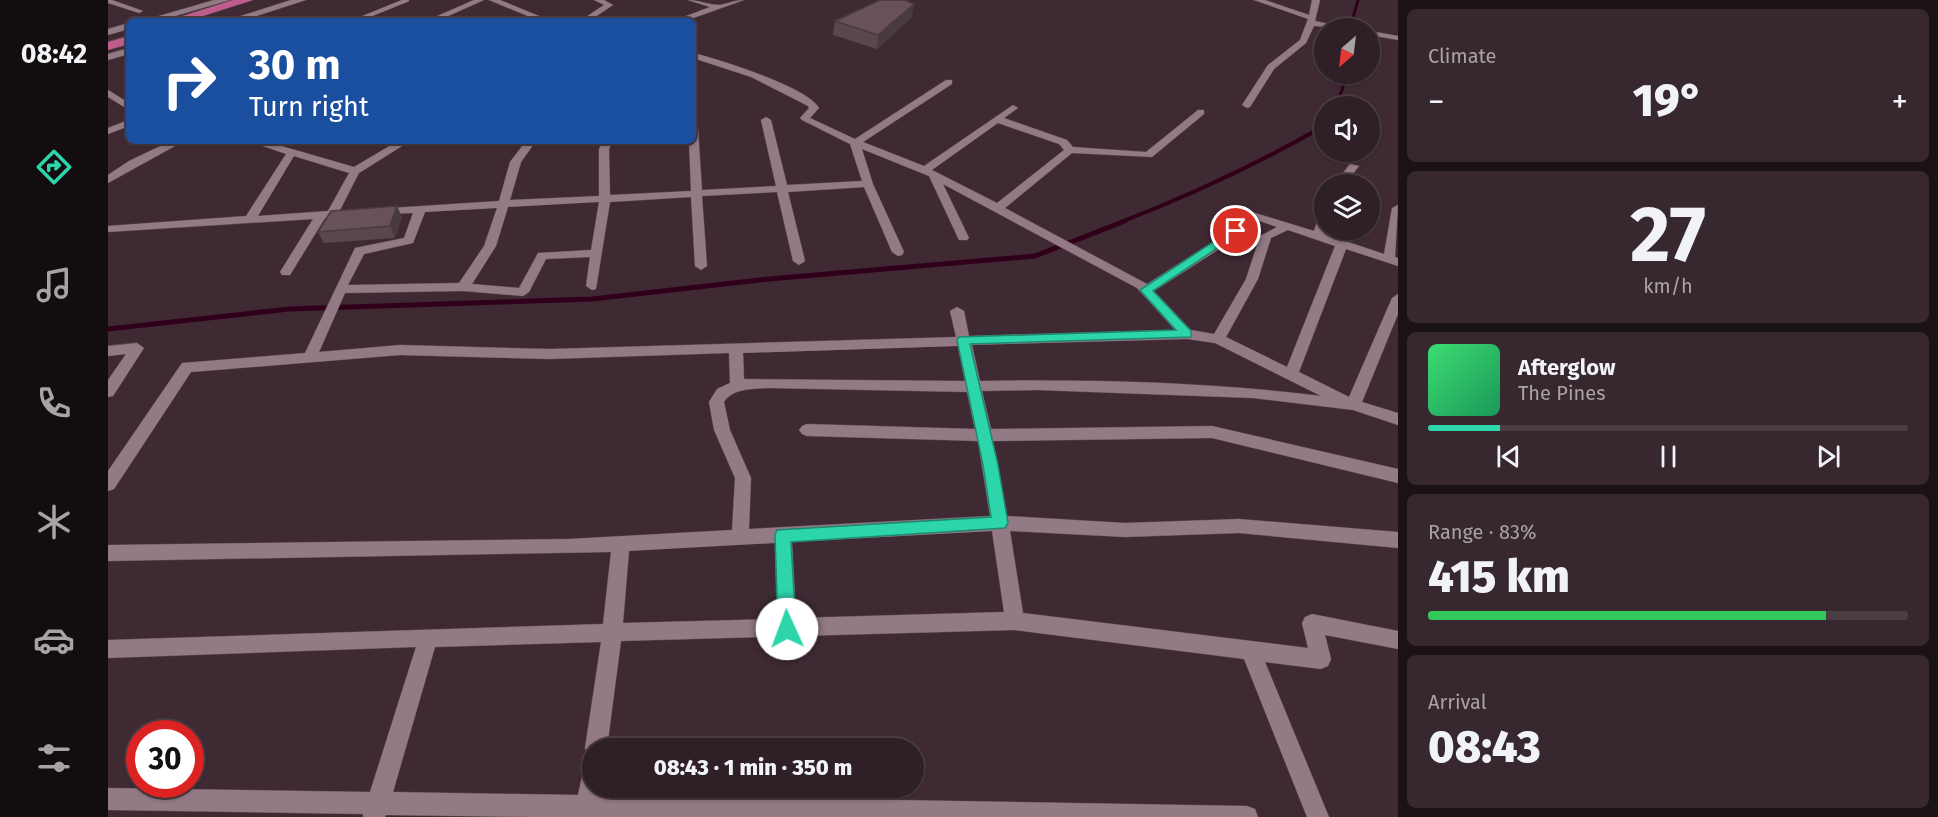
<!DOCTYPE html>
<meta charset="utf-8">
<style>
body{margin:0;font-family:"Fira Sans",sans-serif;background:#37282f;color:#f1f3f6;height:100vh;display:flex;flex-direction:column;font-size:22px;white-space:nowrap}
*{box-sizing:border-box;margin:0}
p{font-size:20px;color:#a7a3a7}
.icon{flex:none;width:33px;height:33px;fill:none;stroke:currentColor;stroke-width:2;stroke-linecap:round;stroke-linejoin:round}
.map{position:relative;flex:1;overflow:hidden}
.side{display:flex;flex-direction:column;gap:9px;padding:9px;background:#1a1215;width:540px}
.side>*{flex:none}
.top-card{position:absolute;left:18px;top:18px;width:570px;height:126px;border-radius:9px;box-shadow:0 2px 4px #0004,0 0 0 2px #4a3e44;background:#1a4fa0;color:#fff;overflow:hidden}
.needle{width:39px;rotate:208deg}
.controls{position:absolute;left:1206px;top:18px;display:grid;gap:12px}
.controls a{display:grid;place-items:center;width:66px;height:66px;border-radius:50%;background:#2f2027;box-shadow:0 2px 4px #0004,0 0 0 2px #4a3e44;font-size:30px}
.speed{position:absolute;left:18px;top:720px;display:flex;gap:12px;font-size:30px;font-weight:700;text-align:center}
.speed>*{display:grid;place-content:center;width:78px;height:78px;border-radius:50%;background:#2f2027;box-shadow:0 2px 4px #0004,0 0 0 2px #4a3e44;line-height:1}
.speed .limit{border:9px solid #d22;background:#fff;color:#111}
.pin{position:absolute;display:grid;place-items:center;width:51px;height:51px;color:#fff;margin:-26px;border:3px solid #fff;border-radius:50%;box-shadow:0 2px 6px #0007}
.me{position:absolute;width:66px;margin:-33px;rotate:358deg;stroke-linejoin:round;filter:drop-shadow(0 0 4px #0008)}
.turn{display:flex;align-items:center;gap:21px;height:126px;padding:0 24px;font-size:27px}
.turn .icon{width:78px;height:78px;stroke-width:2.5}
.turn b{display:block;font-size:42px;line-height:51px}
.big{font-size:45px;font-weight:800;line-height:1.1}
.side .card{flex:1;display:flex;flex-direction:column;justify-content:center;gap:9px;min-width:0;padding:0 21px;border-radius:9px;background:#37282f}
.side .dial{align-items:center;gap:0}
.dial b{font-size:78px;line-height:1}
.song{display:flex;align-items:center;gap:18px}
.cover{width:72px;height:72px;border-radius:9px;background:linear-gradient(135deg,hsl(140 70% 55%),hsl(150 70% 35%))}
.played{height:6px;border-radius:3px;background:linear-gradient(90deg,#2dd5ab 15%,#4a3e44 15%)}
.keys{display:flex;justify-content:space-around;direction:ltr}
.heat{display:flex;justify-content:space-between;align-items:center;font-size:33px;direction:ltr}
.charge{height:9px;border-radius:4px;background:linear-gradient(90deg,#34c759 83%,#4a3e44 0)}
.trip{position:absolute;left:474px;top:738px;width:342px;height:60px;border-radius:30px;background:#2f2027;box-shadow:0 2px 4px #0004,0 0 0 2px #4a3e44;font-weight:800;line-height:60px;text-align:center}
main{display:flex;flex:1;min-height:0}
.menu{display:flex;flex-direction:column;width:108px;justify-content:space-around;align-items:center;background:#130d10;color:#a7a3a7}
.menu .icon{width:42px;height:42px}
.menu .current{color:#2dd5ab}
.menu b{font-size:27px;color:#f1f3f6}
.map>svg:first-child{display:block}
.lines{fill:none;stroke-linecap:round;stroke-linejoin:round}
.stream-far2{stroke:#30001a;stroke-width:3}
.stream-far1{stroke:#30001a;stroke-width:4}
.stream{stroke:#30001a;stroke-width:5}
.service-casing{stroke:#5b4a51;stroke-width:4.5}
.minor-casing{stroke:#5b4a51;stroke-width:1}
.tertiary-casing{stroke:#5b4a51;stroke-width:1}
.trunk-casing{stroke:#5b4a51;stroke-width:1}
.service{stroke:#937a85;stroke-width:4}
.minor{fill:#937a85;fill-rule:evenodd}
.tertiary{fill:#937a85;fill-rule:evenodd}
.trunk{fill:#be5c8e;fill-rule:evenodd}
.wall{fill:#59464e}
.shaded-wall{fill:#493940}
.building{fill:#68515b;stroke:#493940;stroke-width:1.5}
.route{fill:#2dd5ab;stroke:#1d8a6f;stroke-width:1.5}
</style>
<main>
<nav class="menu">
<b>08:42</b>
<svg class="icon current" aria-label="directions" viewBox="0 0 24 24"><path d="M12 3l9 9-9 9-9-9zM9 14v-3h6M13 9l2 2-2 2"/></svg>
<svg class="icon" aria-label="music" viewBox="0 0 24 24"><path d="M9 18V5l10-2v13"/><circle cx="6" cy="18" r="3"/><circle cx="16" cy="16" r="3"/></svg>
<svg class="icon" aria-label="phone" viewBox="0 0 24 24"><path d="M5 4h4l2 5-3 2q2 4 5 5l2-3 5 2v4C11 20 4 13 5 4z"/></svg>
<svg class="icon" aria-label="climate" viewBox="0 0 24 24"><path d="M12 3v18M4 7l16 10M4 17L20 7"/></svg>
<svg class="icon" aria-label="car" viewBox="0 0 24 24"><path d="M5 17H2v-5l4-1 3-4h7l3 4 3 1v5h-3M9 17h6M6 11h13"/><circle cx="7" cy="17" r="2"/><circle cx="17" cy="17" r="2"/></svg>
<svg class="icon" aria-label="filters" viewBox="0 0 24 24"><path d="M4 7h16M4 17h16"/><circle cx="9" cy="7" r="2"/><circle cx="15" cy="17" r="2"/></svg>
</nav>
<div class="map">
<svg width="1290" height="817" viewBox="0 0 1290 817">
<rect width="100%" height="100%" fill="#3f2a34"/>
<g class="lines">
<!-- stream-far2 -->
<g class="stream-far2">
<polyline points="1242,28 1250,0"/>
<polyline points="1231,99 1239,74"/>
</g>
<!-- stream-far1 -->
<g class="stream-far1">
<polyline points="1229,106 1232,97"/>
<path d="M1013,222C1083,195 1151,163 1216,126"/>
</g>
<!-- stream -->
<polyline class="stream" points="0,329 181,309 484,299 661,279 927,256 1017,221"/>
<!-- service casing -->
<g class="service-casing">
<polyline id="service" points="247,21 299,0"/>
</g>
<!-- minor casing -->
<g class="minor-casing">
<g id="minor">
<polygon points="0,0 4,0 35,11 31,13 0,3"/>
<polygon points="366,0 376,0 329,21 318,21"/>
<polygon points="381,0 392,0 443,21 432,21"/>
<polygon points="486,0 496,0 505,5 481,21 472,21 496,5"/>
<path d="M580,0C590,0 601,5 611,5C619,4 626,0 636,0L577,21H565L602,7Z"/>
<polygon points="1146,0 1157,0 1201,15 1204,0 1212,0 1207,21 1241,28 1206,26 1198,43 1166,69 1142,107 1139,108 1134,105 1160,65 1192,40 1200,19"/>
<polygon points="1262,31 1290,36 1290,40 1262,35"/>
<path d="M585,53C610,59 700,87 711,108L702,118L747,139L838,80H844V84L755,142L816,166L905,105L910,108L896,118L959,140L965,147L1038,152L1090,110H1096V114L1044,157L964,153L897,208L1039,284L1111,238L1144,212L1206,231L1210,219L1216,216V234L1276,254L1284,208L1290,205L1287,257L1290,258V266L1238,249L1191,372L1241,397L1284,298L1290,294V314L1254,402L1290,413V425L1245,410L1145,398L929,390L874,391L883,429L1104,426L1290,469V483L1104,438L885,441L899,516L1017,523L1131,519L1290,532V548L1131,533L1017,537L902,531L915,613L1200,648L1194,623L1197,617L1204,614L1290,631V649L1217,635L1223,659L1220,666L1213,669L1157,662L1221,817H1199L1136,659L907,630L513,641L499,748H484V757L480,756L477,748L493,642L327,647L285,792L470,795L476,767L484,764V788H494L493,795L1139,806L1147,809L1150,817H425L278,815L277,817H255V814L0,810V788L262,792L308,647L0,658V640L495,624L503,552L0,561V545L461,539L624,530L627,478L606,430L601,402L609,389L622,383L621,353L442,359L292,355L83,372L6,489L0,491V471L74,363L197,353L247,248L296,238L305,213L272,214L266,211L268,209L391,201L402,162L418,141H428L413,162L402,200L491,196V149L495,141H505L501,149L502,195L583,191L581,141H585V126L590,129L594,190L668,186L653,120L658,117L663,120L679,185L754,181L742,144L694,120L692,118L701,108L700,106L643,77L585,58ZM890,123L951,144L956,150L889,203L824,170ZM754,149L821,176L851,240H859L861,238L835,184L1029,288L1067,330L861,336L856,311L849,307L842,311L848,337L442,349L292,345L211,352L237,293L355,291L415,296L421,292L438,259L482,257L478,286L484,290L488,289L502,202L583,197L587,266L593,270L599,266L594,196L669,192L685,261L691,265L697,261L680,192L756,187L784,252L790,256L794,255L796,252L765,184ZM491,202L483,250L430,253L411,288L364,284L388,246L400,207ZM389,208L376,246L351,283L240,285L256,254L305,243L317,212ZM1146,219L1169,227L1152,236L1138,279L1106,334L1083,330L1046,291L1119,244ZM1180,230L1227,246L1179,367L1118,337L1150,279L1163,238ZM1079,339L1107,343L1213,396C1100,382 985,379 872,381L864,345ZM850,346L857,381L636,379L635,353ZM661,388L859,392L867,429L699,424L694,426L691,430L694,434L699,436L870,441L882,516L641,529L643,478L622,430L616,402C625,388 645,389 661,388ZM884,531L896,612L688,618L684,542ZM667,543L669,619L515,623L521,551Z"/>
<polygon points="0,90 21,103 21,110 0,97"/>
<polygon points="21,120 21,126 0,134 0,128"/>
<polygon points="63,141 76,141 0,183 0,175 21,161"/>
<path d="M140,141H156L246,167L290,141H302L251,173L232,210H239L245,213L239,216L217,218L182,275H174L172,272L205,219L0,232V226L138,216L178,154ZM186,156L241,173L220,211L150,216Z"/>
<polygon points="1242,164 1251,166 1237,184 1227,184"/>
<polygon points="29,343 36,348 5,396 0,397 0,380 18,354 0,356 0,346"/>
</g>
</g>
<!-- tertiary casing -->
<g class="tertiary-casing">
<g id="tertiary">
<polygon points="106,0 122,0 50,21 34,21"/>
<polygon points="183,0 198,0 133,21 117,21"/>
<polygon points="21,23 21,29 0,35 0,29"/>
<polygon points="21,48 21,54 0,60 0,54"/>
</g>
</g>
<!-- trunk casing -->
<g class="trunk-casing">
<g id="trunk">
<polygon points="125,0 145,0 79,21 59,21"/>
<polygon points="21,36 21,44 0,50 0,42"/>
</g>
</g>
<!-- service -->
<use href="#service" class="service"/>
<!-- minor -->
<use href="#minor" class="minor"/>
<!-- tertiary -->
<use href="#tertiary" class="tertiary"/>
<!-- trunk -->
<use href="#trunk" class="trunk"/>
</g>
<!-- wall -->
<g class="wall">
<polygon points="804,17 769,49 725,35 727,21"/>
<polygon points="294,217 287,238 216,243 210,232"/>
</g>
<!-- shaded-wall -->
<g class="shaded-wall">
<polygon points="806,4 804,17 769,49 770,35"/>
<polygon points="289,206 294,217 287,238 282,226"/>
</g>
<!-- building -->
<g class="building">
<polygon points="772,0 797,0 806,4 770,35 727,21"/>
<polygon points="289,206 282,226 210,232 223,211"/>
</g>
<!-- route -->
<polygon class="route" points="1128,227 1134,231 1132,233 1045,291 1083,331 1083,337 862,344 890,465 900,523 897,528 683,542 688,629 685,635 679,637 673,635 670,629 667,535 669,530 883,517 875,465 849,340 851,337 1068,330 1032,290"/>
</svg>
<div class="controls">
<a><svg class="needle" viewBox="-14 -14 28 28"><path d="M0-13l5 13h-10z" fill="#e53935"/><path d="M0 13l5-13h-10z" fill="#a7a3a7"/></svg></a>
<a><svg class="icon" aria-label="sound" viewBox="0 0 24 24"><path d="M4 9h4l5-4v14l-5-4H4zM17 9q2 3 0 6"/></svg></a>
<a><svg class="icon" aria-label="layers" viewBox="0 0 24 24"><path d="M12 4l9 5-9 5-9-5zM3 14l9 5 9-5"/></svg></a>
</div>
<div class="speed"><div class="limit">30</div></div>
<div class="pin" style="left:1128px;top:231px;background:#d93025"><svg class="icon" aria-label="arrive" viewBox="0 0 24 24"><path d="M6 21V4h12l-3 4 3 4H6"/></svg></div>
<svg class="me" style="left:679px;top:629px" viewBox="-20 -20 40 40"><circle r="19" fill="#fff"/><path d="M0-13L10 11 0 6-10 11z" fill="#2dd5ab"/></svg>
<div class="trip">08:43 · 1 min · 350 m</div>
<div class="top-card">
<div class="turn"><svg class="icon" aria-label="right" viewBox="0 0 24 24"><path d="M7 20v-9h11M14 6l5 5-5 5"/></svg><div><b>30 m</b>Turn right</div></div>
</div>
</div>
<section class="side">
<div class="card"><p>Climate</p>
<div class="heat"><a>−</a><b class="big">19°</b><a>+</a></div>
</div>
<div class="card dial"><b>27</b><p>km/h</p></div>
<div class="card">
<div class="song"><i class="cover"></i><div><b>Afterglow</b><p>The Pines</p></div></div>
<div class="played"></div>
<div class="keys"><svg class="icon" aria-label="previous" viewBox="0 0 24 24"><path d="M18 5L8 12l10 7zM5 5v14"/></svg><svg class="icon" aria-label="pause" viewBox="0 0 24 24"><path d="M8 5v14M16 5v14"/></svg><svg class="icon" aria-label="next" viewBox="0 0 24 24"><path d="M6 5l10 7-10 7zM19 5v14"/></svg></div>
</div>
<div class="card"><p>Range · 83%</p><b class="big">415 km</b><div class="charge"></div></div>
<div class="card"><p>Arrival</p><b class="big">08:43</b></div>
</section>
</main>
